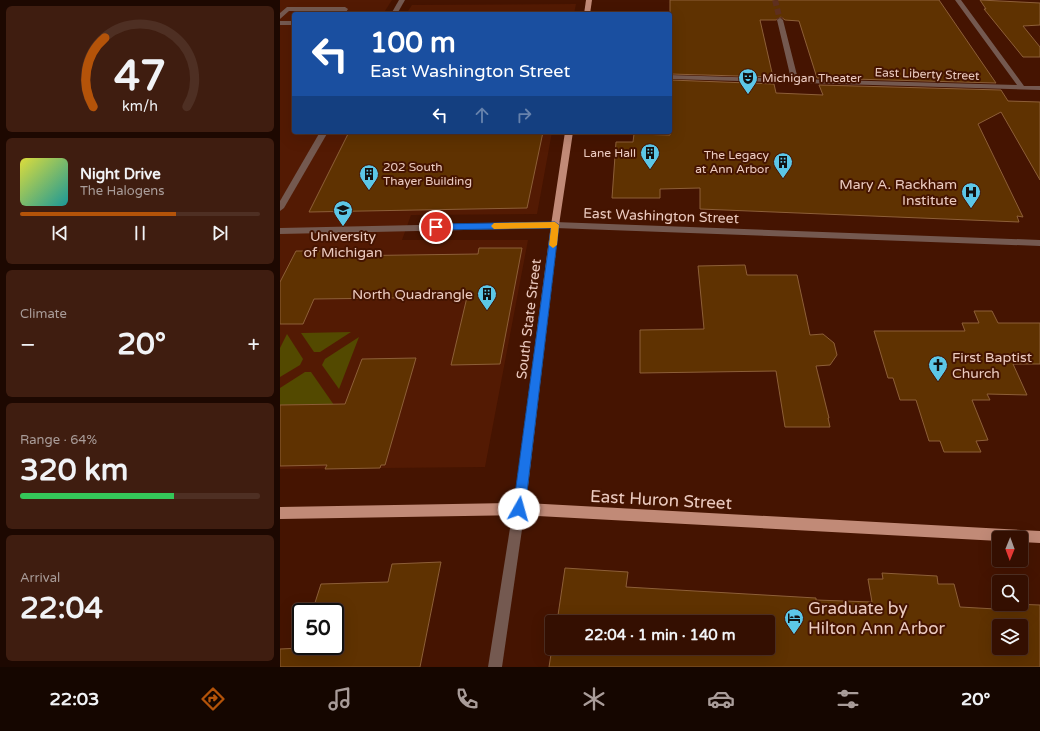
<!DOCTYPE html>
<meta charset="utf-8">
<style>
body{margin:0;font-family:"Varela Round",sans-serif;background:#3f1d10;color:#f1f3f6;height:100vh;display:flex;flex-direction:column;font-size:15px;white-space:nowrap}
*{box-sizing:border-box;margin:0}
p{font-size:13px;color:#a99c99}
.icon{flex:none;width:22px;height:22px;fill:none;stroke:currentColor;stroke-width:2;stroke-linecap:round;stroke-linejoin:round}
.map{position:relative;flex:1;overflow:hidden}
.drawer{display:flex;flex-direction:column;gap:6px;padding:6px;background:#1d0801;width:280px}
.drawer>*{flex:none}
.hud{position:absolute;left:12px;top:12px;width:380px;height:122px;border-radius:4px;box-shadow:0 4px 16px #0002,0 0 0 1px #4e2f23;background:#1a4fa0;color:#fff;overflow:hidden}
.needle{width:26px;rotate:181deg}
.controls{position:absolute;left:712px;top:531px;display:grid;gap:8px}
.controls a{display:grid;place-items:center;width:36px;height:36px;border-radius:4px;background:#340f01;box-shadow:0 4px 16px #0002,0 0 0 1px #4e2f23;font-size:20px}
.speed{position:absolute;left:12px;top:603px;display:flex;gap:8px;font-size:20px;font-weight:700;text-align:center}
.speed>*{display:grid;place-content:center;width:52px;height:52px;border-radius:50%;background:#340f01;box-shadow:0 4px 16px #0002,0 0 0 1px #4e2f23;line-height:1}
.speed .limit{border:2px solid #111;border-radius:6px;background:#fff;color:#111}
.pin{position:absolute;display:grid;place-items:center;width:34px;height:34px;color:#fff;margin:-17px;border:2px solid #fff;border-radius:50%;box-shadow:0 1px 4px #0007}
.me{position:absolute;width:44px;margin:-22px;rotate:7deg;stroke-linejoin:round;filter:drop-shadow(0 0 3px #0008)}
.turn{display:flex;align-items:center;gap:14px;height:84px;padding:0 12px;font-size:18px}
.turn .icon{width:52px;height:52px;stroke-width:2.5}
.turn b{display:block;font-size:28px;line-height:34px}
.lanes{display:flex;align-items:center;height:38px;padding:0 12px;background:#0003;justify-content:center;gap:20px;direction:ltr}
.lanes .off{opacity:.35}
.big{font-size:30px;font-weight:700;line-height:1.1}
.drawer .card{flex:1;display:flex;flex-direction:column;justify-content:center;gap:6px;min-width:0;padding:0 14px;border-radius:6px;background:#3f1d10}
.drawer .dial{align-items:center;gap:0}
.dial svg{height:104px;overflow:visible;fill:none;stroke:#4e2f23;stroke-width:7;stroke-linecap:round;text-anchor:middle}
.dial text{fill:#f1f3f6;stroke:none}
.song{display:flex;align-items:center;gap:12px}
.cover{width:48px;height:48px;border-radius:6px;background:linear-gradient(135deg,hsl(60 70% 55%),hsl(180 70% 35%))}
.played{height:4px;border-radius:2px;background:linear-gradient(90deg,#b45309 65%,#4e2f23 65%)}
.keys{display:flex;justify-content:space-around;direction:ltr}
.heat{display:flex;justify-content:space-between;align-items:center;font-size:22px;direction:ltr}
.charge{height:6px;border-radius:3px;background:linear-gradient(90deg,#34c759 64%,#4e2f23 0)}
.trip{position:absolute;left:265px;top:615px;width:230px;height:40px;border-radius:4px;background:#340f01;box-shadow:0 4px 16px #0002,0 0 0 1px #4e2f23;font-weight:700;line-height:40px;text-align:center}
.tab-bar{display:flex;height:64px;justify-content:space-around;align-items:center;background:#150600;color:#a99c99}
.tab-bar .icon{width:28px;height:28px}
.tab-bar .on{color:#b45309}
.tab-bar b{font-size:18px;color:#f1f3f6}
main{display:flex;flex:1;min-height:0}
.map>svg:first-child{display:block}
.built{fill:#531a03}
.green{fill:#534900}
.building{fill:#5f3201;stroke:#8d5f38;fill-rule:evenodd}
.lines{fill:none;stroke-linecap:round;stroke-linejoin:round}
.minor-tunnel{stroke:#5e2f1e;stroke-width:6;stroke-dasharray:6 3;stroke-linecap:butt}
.minor{fill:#745950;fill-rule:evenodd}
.major{fill:#c18a77;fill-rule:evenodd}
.route{fill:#1a73e8;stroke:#114b97}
.slow{fill:#f59e0b}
.labels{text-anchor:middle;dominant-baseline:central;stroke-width:4;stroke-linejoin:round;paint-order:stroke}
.far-street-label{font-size:12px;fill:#eccbc0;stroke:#451401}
.far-poi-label{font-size:12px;fill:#eccbc0;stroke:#451401;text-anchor:start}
.poi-label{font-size:14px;fill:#eccbc0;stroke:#451401;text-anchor:end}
.street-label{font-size:14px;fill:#eccbc0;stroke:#451401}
.near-street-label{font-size:17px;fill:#eccbc0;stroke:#451401}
.near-poi-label{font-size:17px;fill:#eccbc0;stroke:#451401;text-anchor:start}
</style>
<main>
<section class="drawer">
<div class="card dial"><svg viewBox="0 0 100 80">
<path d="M14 69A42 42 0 1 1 86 69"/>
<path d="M14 69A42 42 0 0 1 23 16" stroke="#b45309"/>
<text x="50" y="56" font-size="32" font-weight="700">47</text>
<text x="50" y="72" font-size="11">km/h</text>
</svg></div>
<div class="card">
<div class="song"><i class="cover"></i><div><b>Night Drive</b><p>The Halogens</p></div></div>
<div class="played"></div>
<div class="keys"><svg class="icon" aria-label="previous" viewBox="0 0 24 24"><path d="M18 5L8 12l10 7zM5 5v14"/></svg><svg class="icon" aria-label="pause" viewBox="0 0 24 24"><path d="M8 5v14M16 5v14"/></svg><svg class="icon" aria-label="next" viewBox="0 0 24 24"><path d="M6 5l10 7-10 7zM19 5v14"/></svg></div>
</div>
<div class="card"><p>Climate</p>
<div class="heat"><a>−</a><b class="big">20°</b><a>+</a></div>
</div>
<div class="card"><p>Range · 64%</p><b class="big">320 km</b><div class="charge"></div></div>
<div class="card"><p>Arrival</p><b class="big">22:04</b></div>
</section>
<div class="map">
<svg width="760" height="667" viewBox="0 0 760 667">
<rect width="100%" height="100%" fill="#451401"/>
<!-- built -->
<g class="built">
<polygon points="0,0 112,0 103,14 14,14 14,132 272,132 257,214 131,215 122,240 248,240 205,467 0,469"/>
<polygon points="296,4 294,14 126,14 132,5"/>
</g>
<!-- green -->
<g class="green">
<polygon points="71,332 40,352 34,352 21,333"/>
<polygon points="7,334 23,359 20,365 0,377 0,348"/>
<polygon points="79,337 59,389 42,365 45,359"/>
<polygon points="25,372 31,372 54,405 0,406 0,388"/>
</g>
<!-- building -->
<g class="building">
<polygon points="390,0 659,0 716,83 537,78 519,21 505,20 501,17 496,20 480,20 493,77 390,74"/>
<polygon points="700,0 760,3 760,25 743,26 760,47 760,57 743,57 704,9 706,9"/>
<polygon points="390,80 494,84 496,93 543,95 539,85 721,90 728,101 760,102 760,180 721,112 698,124 743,217 737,216 739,222 420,209 420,188 380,189 380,198 332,198 336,142 353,142 354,134 390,135"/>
<polygon points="69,132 263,132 247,208 29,212"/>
<polygon points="199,248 242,248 220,364 171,365 187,297 34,299 23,324 0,324 0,282 16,251 58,251 56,256 198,254"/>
<polygon points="465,265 467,275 517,275 530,335 543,334 554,343 557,355 550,365 536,366 549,418 548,418 550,427 505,427 496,371 360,373 360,330 424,329 418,266"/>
<polygon points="694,311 712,311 718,323 760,323 760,364 733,364 747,395 707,394 710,400 692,400 708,440 696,441 701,452 664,452 660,441 649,441 636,400 620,400 613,378 608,378 594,331 685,331 682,323 699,323"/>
<polygon points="136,358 105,465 101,465 100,468 45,469 47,465 0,466 0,405 65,404 82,359"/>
<polygon points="161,562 140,667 0,667 0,649 20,648 21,646 55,646 55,612 32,612 41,584 108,582 112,564"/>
<path d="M285,568L348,572L346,587L536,598V600L592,602L588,579H603L602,573L657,576L658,584H674L680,607L734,610L732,604L760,605V667H269L272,648H488V622H277ZM719,626H741V648H719Z"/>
</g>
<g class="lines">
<!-- minor-tunnel -->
<polyline class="minor-tunnel" points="495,0 500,20"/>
<!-- minor -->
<g class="minor">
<polygon points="119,0 125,0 117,14 111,14"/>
<polygon points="675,0 681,0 744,86 760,86 760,90 390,79 390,75 511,79 497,20 500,18 503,20 518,79 737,85"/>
<polygon points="7,7 65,7 68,9 65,14 59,14 61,11 9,11 0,19 0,13"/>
<rect x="0" y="21" width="14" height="4"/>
<polygon points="40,132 48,132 4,208 0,211 0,201"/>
<polygon points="275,222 760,240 760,246 275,228 0,234 0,228"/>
<polygon points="239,503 243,505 245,509 222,667 208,667 233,509 235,505"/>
</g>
<!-- major -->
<g class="major">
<polygon points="306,0 312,0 310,14 304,14"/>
<polygon points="285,132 293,132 279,225 246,503 760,531 760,543 741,542 741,538 719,538 719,541 239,515 0,519 0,507 234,503 271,225"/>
</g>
</g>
<!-- route -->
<polygon class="route" points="275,222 279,225 245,509 243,513 239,515 235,513 233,509 271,228 156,230 152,227 156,224"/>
<!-- slow -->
<polygon class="slow" points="275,222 279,225 277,245 273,248 269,245 271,228 214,229 211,226 214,223"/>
<!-- icons -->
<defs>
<g id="theatre-pin" transform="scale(1)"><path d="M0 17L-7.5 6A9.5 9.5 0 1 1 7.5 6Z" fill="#5cc7e7" stroke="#451401"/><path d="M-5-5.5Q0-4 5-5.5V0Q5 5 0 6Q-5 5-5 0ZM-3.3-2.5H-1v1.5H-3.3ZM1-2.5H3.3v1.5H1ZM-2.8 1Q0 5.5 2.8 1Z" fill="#111"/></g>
<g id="building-pin" transform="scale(1)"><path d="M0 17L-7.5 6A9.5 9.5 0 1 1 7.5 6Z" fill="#5cc7e7" stroke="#451401"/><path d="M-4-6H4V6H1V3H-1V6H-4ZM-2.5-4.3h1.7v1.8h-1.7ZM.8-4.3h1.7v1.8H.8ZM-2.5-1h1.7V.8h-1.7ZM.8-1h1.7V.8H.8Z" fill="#111"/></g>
<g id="hospital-pin" transform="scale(1)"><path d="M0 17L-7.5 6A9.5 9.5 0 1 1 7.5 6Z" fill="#5cc7e7" stroke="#451401"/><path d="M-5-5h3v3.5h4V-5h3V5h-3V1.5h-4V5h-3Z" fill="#111"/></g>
<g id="university-pin" transform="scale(1)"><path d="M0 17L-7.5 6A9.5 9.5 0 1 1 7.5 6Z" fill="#5cc7e7" stroke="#451401"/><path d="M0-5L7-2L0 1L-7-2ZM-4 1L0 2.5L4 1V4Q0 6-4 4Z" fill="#111"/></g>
<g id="church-pin" transform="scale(1)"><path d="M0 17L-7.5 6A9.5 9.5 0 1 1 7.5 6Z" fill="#5cc7e7" stroke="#451401"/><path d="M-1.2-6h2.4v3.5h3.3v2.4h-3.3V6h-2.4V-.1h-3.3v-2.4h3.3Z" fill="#111"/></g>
<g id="hotel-pin" transform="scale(1)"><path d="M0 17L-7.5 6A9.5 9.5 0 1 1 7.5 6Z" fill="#5cc7e7" stroke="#451401"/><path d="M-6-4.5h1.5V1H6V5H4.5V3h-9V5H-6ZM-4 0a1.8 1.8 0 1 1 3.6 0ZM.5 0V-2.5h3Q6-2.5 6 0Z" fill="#111"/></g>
</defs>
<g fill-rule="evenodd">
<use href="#theatre-pin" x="468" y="78"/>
<use href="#building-pin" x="370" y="153"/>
<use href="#building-pin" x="503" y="162"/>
<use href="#building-pin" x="89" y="174"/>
<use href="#hospital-pin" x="691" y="192"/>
<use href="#university-pin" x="63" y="210"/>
<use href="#building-pin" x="207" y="294"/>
<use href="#church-pin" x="658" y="365"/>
<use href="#hotel-pin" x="514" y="618"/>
</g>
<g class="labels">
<!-- far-street labels -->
<g class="far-street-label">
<text transform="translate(647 74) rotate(2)">East Liberty Street</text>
</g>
<!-- far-poi labels -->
<g class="far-poi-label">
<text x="482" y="78">Michigan Theater</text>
<text x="356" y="153" text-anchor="end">Lane Hall</text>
<text x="489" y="155" text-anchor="end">The Legacy<tspan x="489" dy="14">at Ann Arbor</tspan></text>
<text x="103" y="167">202 South<tspan x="103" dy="14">Thayer Building</tspan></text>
</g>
<!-- poi labels -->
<g class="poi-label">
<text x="677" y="184">Mary A. Rackham<tspan x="677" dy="16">Institute</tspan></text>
<text x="63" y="236" text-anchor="middle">University<tspan x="63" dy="16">of Michigan</tspan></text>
<text x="193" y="294">North Quadrangle</text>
<text x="672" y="357" text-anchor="start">First Baptist<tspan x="672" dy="16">Church</tspan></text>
</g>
<!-- street labels -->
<g class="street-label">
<text transform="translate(381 216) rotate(2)">East Washington Street</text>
<text transform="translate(249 319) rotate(-83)">South State Street</text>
</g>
<!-- near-street labels -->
<g class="near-street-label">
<text transform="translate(381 500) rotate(3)">East Huron Street</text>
</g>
<!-- near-poi labels -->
<g class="near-poi-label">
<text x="528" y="608">Graduate by<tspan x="528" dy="20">Hilton Ann Arbor</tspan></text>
</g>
</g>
</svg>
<div class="controls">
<a><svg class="needle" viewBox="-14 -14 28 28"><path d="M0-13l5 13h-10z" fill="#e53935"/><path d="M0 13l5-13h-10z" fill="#a99c99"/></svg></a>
<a><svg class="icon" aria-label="search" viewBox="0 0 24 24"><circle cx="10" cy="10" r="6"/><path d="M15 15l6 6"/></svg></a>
<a><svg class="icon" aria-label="layers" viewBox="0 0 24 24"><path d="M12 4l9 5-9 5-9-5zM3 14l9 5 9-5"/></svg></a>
</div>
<div class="speed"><div class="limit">50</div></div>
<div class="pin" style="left:156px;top:227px;background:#d93025"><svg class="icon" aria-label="arrive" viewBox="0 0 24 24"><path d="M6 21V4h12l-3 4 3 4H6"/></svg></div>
<svg class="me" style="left:239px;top:509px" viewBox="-20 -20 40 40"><circle r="19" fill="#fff"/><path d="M0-13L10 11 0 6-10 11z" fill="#1a73e8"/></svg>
<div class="trip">22:04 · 1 min · 140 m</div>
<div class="hud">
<div class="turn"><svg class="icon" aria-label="left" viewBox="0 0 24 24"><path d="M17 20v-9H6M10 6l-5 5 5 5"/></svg><div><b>100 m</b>East Washington Street</div></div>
<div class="lanes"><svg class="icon" aria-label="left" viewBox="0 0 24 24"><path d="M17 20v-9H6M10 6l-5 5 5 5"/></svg><svg class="icon off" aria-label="ahead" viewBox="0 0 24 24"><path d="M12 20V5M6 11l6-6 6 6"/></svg><svg class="icon off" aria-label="right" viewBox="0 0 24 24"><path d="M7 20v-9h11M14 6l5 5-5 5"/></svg></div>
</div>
</div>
</main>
<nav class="tab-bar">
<b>22:03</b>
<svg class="icon on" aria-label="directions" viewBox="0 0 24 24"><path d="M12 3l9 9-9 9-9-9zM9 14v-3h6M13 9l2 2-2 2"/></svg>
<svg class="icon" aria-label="music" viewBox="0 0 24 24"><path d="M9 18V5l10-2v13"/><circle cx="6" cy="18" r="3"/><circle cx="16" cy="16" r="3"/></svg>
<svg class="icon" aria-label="phone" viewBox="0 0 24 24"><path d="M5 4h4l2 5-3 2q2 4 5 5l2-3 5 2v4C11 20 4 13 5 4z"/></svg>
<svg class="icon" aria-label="climate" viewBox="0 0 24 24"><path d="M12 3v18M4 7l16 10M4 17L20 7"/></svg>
<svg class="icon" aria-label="car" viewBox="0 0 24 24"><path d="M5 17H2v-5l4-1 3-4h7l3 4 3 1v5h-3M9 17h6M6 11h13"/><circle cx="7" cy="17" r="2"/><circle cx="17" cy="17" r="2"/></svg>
<svg class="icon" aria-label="filters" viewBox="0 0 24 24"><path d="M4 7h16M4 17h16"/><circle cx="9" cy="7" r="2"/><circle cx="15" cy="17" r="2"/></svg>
<b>20°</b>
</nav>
